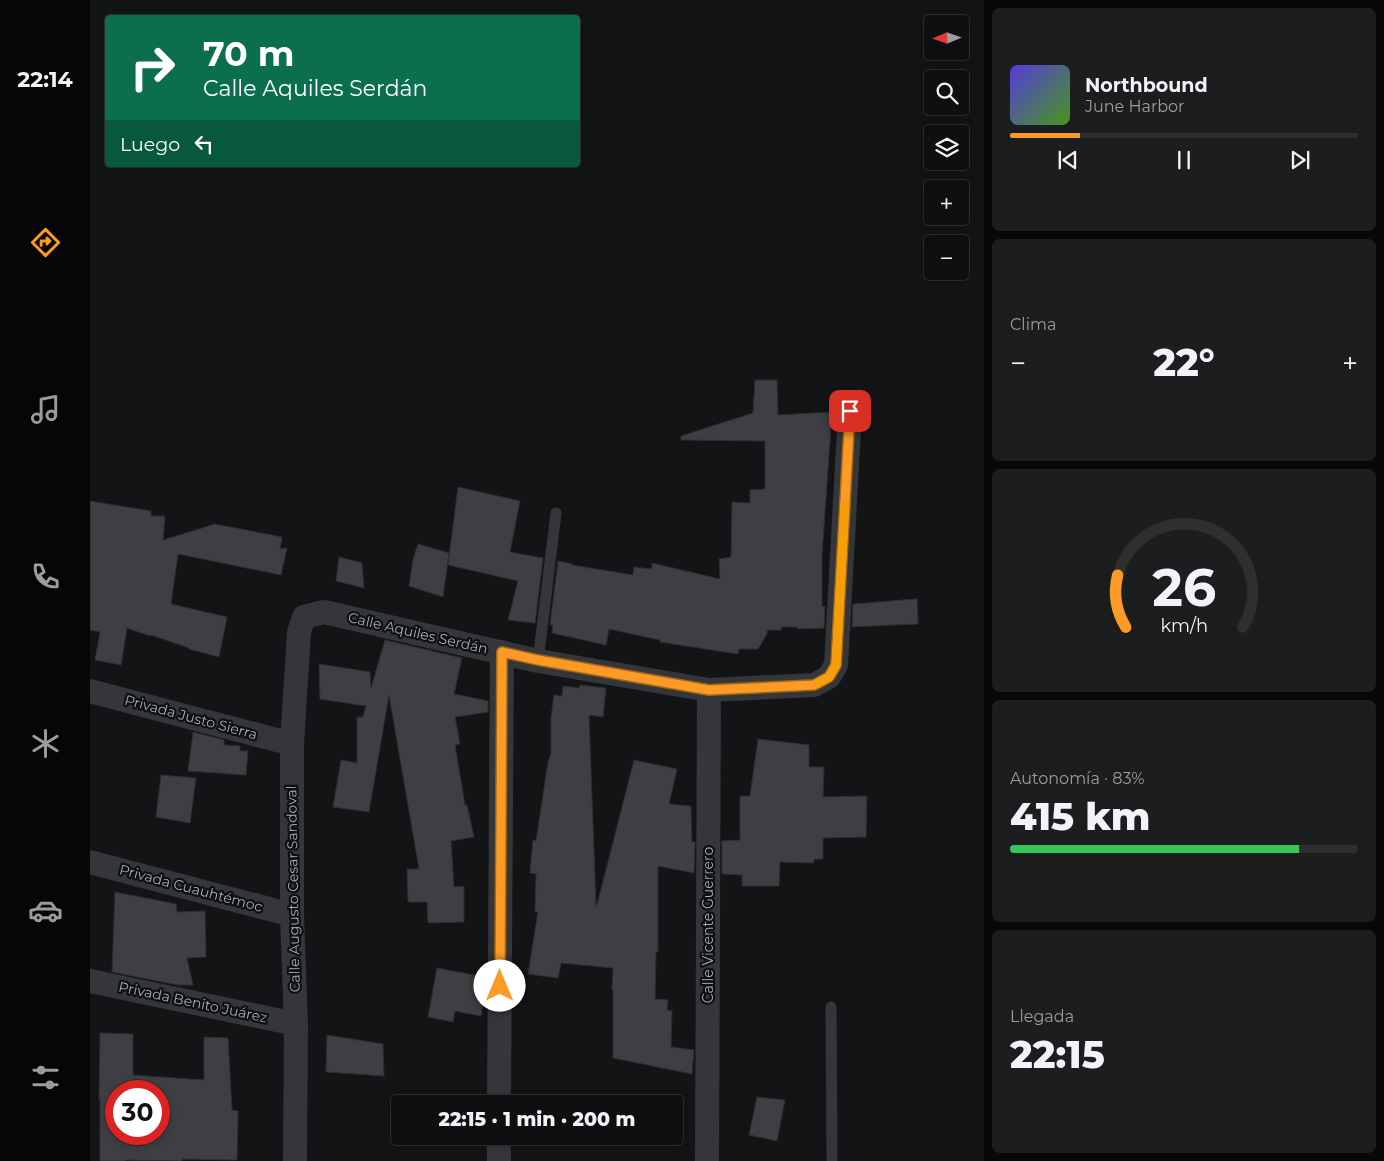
<!DOCTYPE html>
<html lang="es">
<meta charset="utf-8">
<style>
body{margin:0;font-family:Montserrat,sans-serif;background:#1c1d1e;color:#f1f3f6;height:100vh;display:flex;flex-direction:column;font-size:19px;white-space:nowrap}
*{box-sizing:border-box;margin:0}
p{font-size:16px;color:#9b9c9f}
.icon{flex:none;width:28px;height:28px;fill:none;stroke:currentColor;stroke-width:2;stroke-linecap:round;stroke-linejoin:round}
.map{position:relative;flex:1;overflow:hidden}
.details{display:flex;flex-direction:column;gap:8px;padding:8px;background:#080809;width:400px}
.details>*{flex:none}
.banner{position:absolute;left:15px;top:15px;width:475px;height:152px;border-radius:5px;box-shadow:0 2px 8px #0003,0 0 0 1px #2e2f30;background:#0b6e4f;color:#fff;overflow:hidden}
.needle{width:32px;rotate:268deg}
.tools{position:absolute;left:834px;top:15px;display:grid;gap:10px}
.tools a{display:grid;place-items:center;width:45px;height:45px;border-radius:5px;background:#0e0f10;box-shadow:0 2px 8px #0003,0 0 0 1px #2e2f30;font-size:25px}
.speed{position:absolute;left:15px;top:1080px;display:flex;gap:10px;font-size:25px;font-weight:700;text-align:center}
.speed>*{display:grid;place-content:center;width:65px;height:65px;border-radius:50%;background:#0e0f10;box-shadow:0 2px 8px #0003,0 0 0 1px #2e2f30;line-height:1}
.speed .limit{border:8px solid #d22;background:#fff;color:#111}
.pin{position:absolute;display:grid;place-items:center;width:42px;height:42px;color:#fff;margin:-21px;border-radius:10px;box-shadow:0 2px 8px #0006}
.me{position:absolute;width:55px;margin:-28px;rotate:0deg;stroke-linejoin:round;filter:drop-shadow(0 0 4px #0008)}
.turn{display:flex;align-items:center;gap:18px;height:105px;padding:0 15px;font-size:22px}
.turn .icon{width:65px;height:65px;stroke-width:2.5}
.turn b{display:block;font-size:35px;line-height:42px}
.then{display:flex;align-items:center;height:48px;padding:0 15px;background:#0003;gap:10px;font-size:19px}
.big{font-size:38px;font-weight:800;line-height:1.1}
.details .card{flex:1;display:flex;flex-direction:column;justify-content:center;gap:8px;min-width:0;padding:0 18px;border-radius:8px;background:#1c1d1e}
.details .dial{align-items:center;gap:0}
.dial svg{height:130px;overflow:visible;fill:none;stroke:#2e2f30;stroke-width:7;stroke-linecap:round;text-anchor:middle}
.dial text{fill:#f1f3f6;stroke:none}
.song{display:flex;align-items:center;gap:15px}
.cover{width:60px;height:60px;border-radius:8px;background:linear-gradient(135deg,hsl(250 70% 55%),hsl(100 70% 35%))}
.played{height:5px;border-radius:2px;background:linear-gradient(90deg,#fb9b25 20%,#2e2f30 20%)}
.keys{display:flex;justify-content:space-around;direction:ltr}
.heat{display:flex;justify-content:space-between;align-items:center;font-size:28px;direction:ltr}
.charge{height:8px;border-radius:4px;background:linear-gradient(90deg,#34c759 83%,#2e2f30 0)}
.trip{position:absolute;left:301px;top:1095px;width:292px;height:50px;border-radius:5px;background:#0e0f10;box-shadow:0 2px 8px #0003,0 0 0 1px #2e2f30;font-weight:800;line-height:50px;text-align:center}
main{display:flex;flex:1;min-height:0}
.tabs{display:flex;flex-direction:column;width:90px;justify-content:space-around;align-items:center;background:#060606;color:#9b9c9f}
.tabs .icon{width:35px;height:35px}
.tabs .current{color:#fb9b25}
.tabs b{font-size:22px;color:#f1f3f6}
.map>svg:first-child{display:block}
.building{fill:#3d3f42;stroke:#2d2e31;fill-rule:evenodd}
.lines{fill:none;stroke-linecap:round;stroke-linejoin:round}
.service{stroke:#34363a;stroke-width:11}
.minor{stroke:#34363a;stroke-width:24}
.route-casing{stroke:#a36518;stroke-width:12}
.route{stroke:#fb9b25;stroke-width:9}
.slow{stroke:#f59e0b;stroke-width:9}
.labels{text-anchor:middle;dominant-baseline:central;stroke-width:4.5;stroke-linejoin:round;paint-order:stroke}
.street-label{font-size:14px;fill:#a4acb6;stroke:#0e0f10}
</style>
<main>
<nav class="tabs">
<b>22:14</b>
<svg class="icon current" aria-label="directions" viewBox="0 0 24 24"><path d="M12 3l9 9-9 9-9-9zM9 14v-3h6M13 9l2 2-2 2"/></svg>
<svg class="icon" aria-label="music" viewBox="0 0 24 24"><path d="M9 18V5l10-2v13"/><circle cx="6" cy="18" r="3"/><circle cx="16" cy="16" r="3"/></svg>
<svg class="icon" aria-label="phone" viewBox="0 0 24 24"><path d="M5 4h4l2 5-3 2q2 4 5 5l2-3 5 2v4C11 20 4 13 5 4z"/></svg>
<svg class="icon" aria-label="climate" viewBox="0 0 24 24"><path d="M12 3v18M4 7l16 10M4 17L20 7"/></svg>
<svg class="icon" aria-label="car" viewBox="0 0 24 24"><path d="M5 17H2v-5l4-1 3-4h7l3 4 3 1v5h-3M9 17h6M6 11h13"/><circle cx="7" cy="17" r="2"/><circle cx="17" cy="17" r="2"/></svg>
<svg class="icon" aria-label="filters" viewBox="0 0 24 24"><path d="M4 7h16M4 17h16"/><circle cx="9" cy="7" r="2"/><circle cx="15" cy="17" r="2"/></svg>
</nav>
<div class="map">
<svg width="894" height="1161" viewBox="0 0 894 1161">
<rect width="100%" height="100%" fill="#131415"/>
<!-- building -->
<g class="building">
<polygon points="665,380 687,380 688,415 742,412 732,555 732,607 735,606 734,628 707,629 707,627 691,627 692,630 677,630 677,634 668,649 649,649 648,654 570,642 570,640 519,629 516,645 462,633 463,625 460,625 468,561 482,564 482,565 543,575 544,567 562,569 562,563 630,579 629,559 641,557 642,502 660,503 660,490 675,489 675,441 591,440 591,436 663,413"/>
<polygon points="368,487 430,501 420,552 453,558 445,623 418,620 428,581 358,565"/>
<polygon points="0,501 61,511 61,516 75,516 73,540 125,524 192,537 190,549 197,548 191,575 88,554 81,604 137,617 129,657 99,649 99,648 61,635 60,636 37,628 31,665 5,660 10,632 0,630"/>
<polygon points="328,544 359,553 353,597 319,586 323,560"/>
<polygon points="249,557 272,563 274,588 246,581"/>
<polygon points="825,599 827,599 828,624 762,627 763,604"/>
<polygon points="295,640 372,658 364,694 398,701 398,712 365,717 370,744 365,745 375,805 377,805 384,837 361,841 364,887 374,886 374,922 338,923 337,902 318,902 317,869 329,869 299,695 279,812 243,807 251,760 267,763 267,717 273,717 276,706 230,699 229,664 280,672 281,688"/>
<polygon points="490,685 516,688 513,717 499,715 506,905 507,905 544,760 587,769 579,804 601,806 602,842 605,842 604,873 568,866 568,952 566,952 565,999 578,1000 577,1010 582,1011 581,1047 604,1050 602,1074 523,1058 523,990 522,990 523,968 471,963 468,978 438,974 448,912 445,912 446,874 440,873 443,840 446,841 458,762 461,753 461,718 464,695 472,696 473,686 489,688"/>
<polygon points="103,732 134,740 134,745 150,746 150,751 158,751 156,775 98,771"/>
<polygon points="668,739 719,745 719,767 734,767 733,797 777,796 776,837 733,838 733,859 724,859 724,863 690,862 689,886 652,886 652,875 632,874 632,841 650,840 650,796 660,796"/>
<polygon points="71,775 106,778 100,823 66,817"/>
<polygon points="25,892 86,904 87,912 115,911 116,957 97,958 103,985 88,985 22,972"/>
<polygon points="347,968 394,977 394,994 391,1016 365,1011 363,1022 338,1017"/>
<path d="M10,1033L43,1034V1075L114,1080V1037L138,1038L142,1110L148,1111L147,1160L92,1159V1161L35,1160V1161H10V1100H9ZM26,1091H69V1134H26Z"/>
<polygon points="237,1035 293,1044 294,1076 236,1072"/>
<polygon points="667,1097 695,1100 687,1141 659,1135"/>
</g>
<g class="lines">
<!-- service -->
<g class="service">
<polyline points="448,661 466,513"/>
<polyline points="741,1007 742,1161"/>
</g>
<!-- minor -->
<g class="minor">
<polyline points="0,691 202,744"/>
<polyline points="0,862 202,915"/>
<polyline points="0,981 206,1024"/>
<polyline points="409,1104 412,652"/>
<polyline points="205,1161 206,1024 202,915 202,744 209,632 214,617 234,612 448,661 619,690 724,685 739,677 746,665 760,411"/>
<polyline points="409,1161 409,1136"/>
<polyline points="617,1161 619,690"/>
</g>
</g>
<g class="lines">
<!-- route casing -->
<g class="route-casing">
<polyline id="route" points="410,986 412,652 448,660 619,690 724,685 739,677 746,665 760,411"/>
</g>
<!-- route -->
<use href="#route" class="route"/>
<!-- slow -->
<polyline class="slow" points="728,683 739,677 746,665 755,504"/>
</g>
<g class="labels">
<!-- street labels -->
<g class="street-label">
<text transform="translate(328 633) rotate(13)">Calle Aquiles Serdán</text>
<text transform="translate(101 717) rotate(15)">Privada Justo Sierra</text>
<text transform="translate(101 888) rotate(15)">Privada Cuauhtémoc</text>
<text transform="translate(203 889) rotate(-91)">Calle Augusto Cesar Sandoval</text>
<text transform="translate(618 925) rotate(-90)">Calle Vicente Guerrero</text>
<text transform="translate(103 1002) rotate(12)">Privada Benito Juárez</text>
</g>
</g>
</svg>
<div class="tools">
<a><svg class="needle" viewBox="-14 -14 28 28"><path d="M0-13l5 13h-10z" fill="#e53935"/><path d="M0 13l5-13h-10z" fill="#9b9c9f"/></svg></a>
<a><svg class="icon" aria-label="search" viewBox="0 0 24 24"><circle cx="10" cy="10" r="6"/><path d="M15 15l6 6"/></svg></a>
<a><svg class="icon" aria-label="layers" viewBox="0 0 24 24"><path d="M12 4l9 5-9 5-9-5zM3 14l9 5 9-5"/></svg></a>
<a>+</a>
<a>−</a>
</div>
<div class="speed"><div class="limit">30</div></div>
<div class="pin" style="left:760px;top:411px;background:#d93025"><svg class="icon" aria-label="arrive" viewBox="0 0 24 24"><path d="M6 21V4h12l-3 4 3 4H6"/></svg></div>
<svg class="me" style="left:410px;top:986px" viewBox="-20 -20 40 40"><circle r="19" fill="#fff"/><path d="M0-13L10 11 0 6-10 11z" fill="#fb9b25"/></svg>
<div class="trip">22:15 · 1 min · 200 m</div>
<div class="banner">
<div class="turn"><svg class="icon" aria-label="right" viewBox="0 0 24 24"><path d="M7 20v-9h11M14 6l5 5-5 5"/></svg><div><b>70 m</b>Calle Aquiles Serdán</div></div>
<div class="then">Luego<svg class="icon" aria-label="left" viewBox="0 0 24 24"><path d="M17 20v-9H6M10 6l-5 5 5 5"/></svg></div>
</div>
</div>
<section class="details">
<div class="card">
<div class="song"><i class="cover"></i><div><b>Northbound</b><p>June Harbor</p></div></div>
<div class="played"></div>
<div class="keys"><svg class="icon" aria-label="previous" viewBox="0 0 24 24"><path d="M18 5L8 12l10 7zM5 5v14"/></svg><svg class="icon" aria-label="pause" viewBox="0 0 24 24"><path d="M8 5v14M16 5v14"/></svg><svg class="icon" aria-label="next" viewBox="0 0 24 24"><path d="M6 5l10 7-10 7zM19 5v14"/></svg></div>
</div>
<div class="card"><p>Clima</p>
<div class="heat"><a>−</a><b class="big">22°</b><a>+</a></div>
</div>
<div class="card dial"><svg viewBox="0 0 100 80">
<path d="M14 69A42 42 0 1 1 86 69"/>
<path d="M14 69A42 42 0 0 1 9 37" stroke="#fb9b25"/>
<text x="50" y="56" font-size="32" font-weight="700">26</text>
<text x="50" y="72" font-size="11">km/h</text>
</svg></div>
<div class="card"><p>Autonomía · 83%</p><b class="big">415 km</b><div class="charge"></div></div>
<div class="card"><p>Llegada</p><b class="big">22:15</b></div>
</section>
</main>
